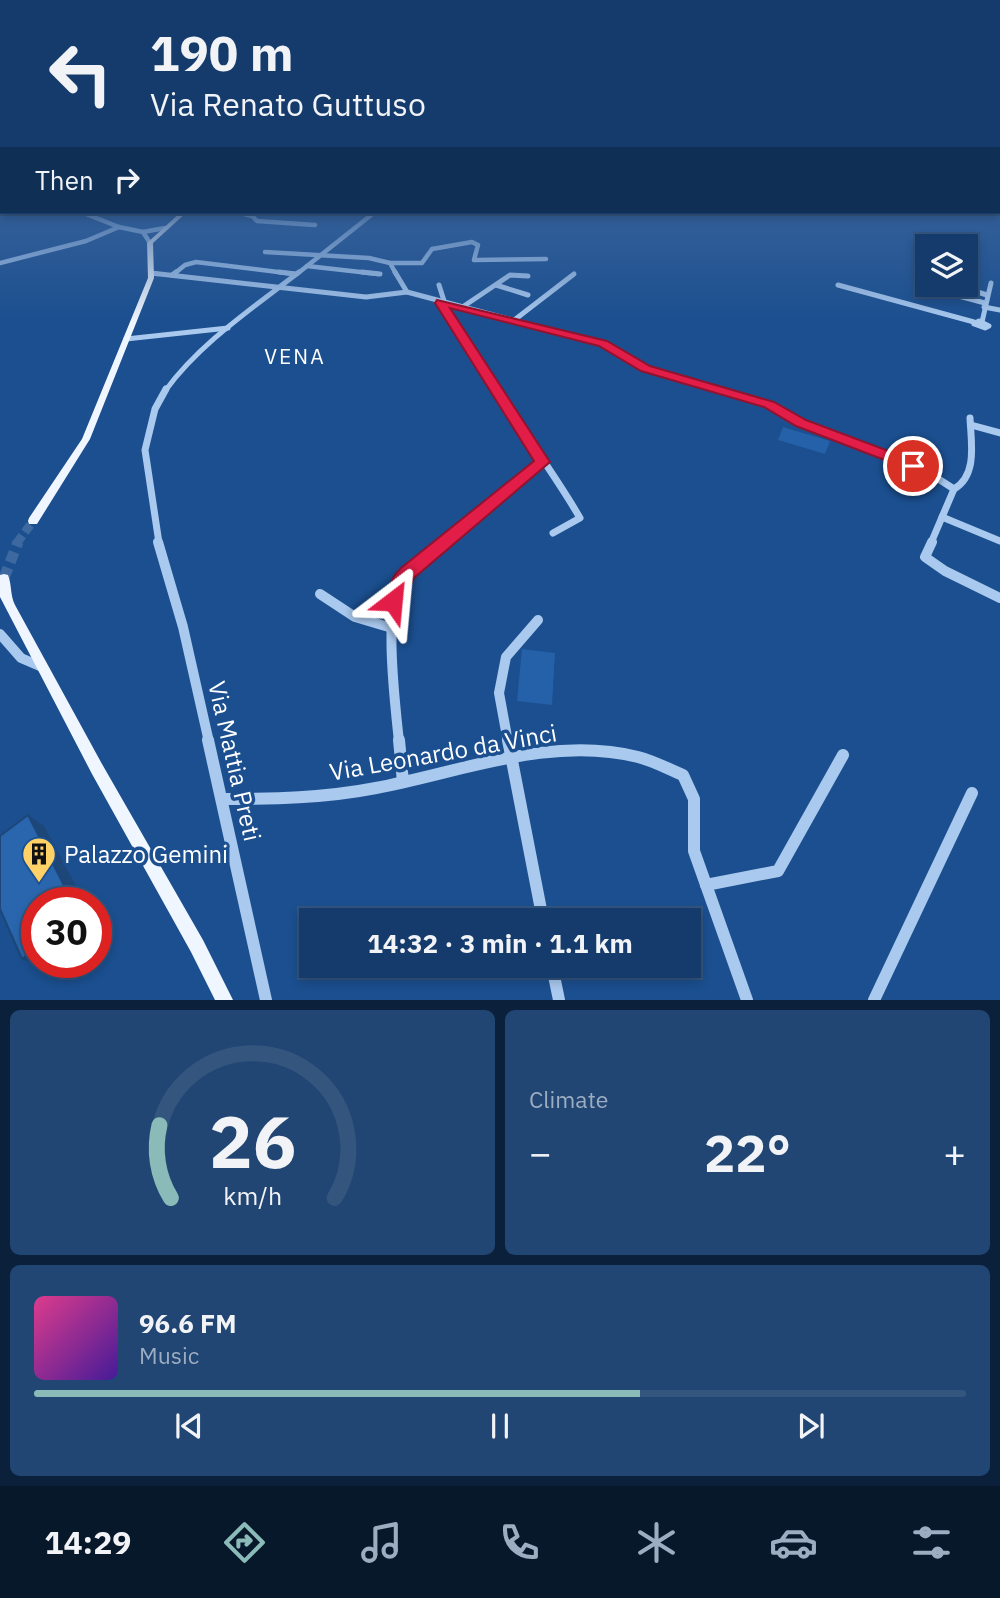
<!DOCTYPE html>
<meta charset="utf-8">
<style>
body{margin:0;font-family:"IBM Plex Sans",sans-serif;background:#214673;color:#f1f3f6;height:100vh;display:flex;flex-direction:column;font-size:26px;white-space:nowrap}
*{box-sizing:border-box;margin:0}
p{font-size:23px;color:#9dadc1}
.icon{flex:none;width:38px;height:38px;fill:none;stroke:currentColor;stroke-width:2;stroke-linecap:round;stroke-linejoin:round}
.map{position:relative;height:1000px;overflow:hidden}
.panel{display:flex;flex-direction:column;gap:10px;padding:10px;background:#0b203b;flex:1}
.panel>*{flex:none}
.banner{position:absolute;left:0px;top:0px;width:1001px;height:214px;box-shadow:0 4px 10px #0003,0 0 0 2px #33557e;background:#143b6b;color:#f1f3f6;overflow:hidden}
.tools{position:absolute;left:915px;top:234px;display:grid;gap:14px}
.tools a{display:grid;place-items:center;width:63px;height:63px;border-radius:0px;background:#143b6b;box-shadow:0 4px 10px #0003,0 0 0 2px #33557e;font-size:35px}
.speed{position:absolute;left:21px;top:887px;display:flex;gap:14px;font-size:35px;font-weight:700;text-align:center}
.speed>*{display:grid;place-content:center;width:91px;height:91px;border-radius:50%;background:#143b6b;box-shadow:0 4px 10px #0003,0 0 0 2px #33557e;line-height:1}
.speed .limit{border:10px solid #d22;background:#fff;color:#111}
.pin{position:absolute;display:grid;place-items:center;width:60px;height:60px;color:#fff;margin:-30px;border:4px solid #fff;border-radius:50%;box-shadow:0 2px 7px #0007}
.me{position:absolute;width:77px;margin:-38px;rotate:29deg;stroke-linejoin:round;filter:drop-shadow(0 0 5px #0008)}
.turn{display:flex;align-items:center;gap:24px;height:147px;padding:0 35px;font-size:32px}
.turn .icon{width:91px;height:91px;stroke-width:2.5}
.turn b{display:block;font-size:49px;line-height:60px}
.then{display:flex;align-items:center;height:66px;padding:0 35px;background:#0003;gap:14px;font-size:26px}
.big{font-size:52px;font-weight:700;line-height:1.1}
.panel .card{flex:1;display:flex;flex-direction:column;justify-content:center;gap:10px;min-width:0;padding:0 24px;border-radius:10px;background:#214673}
.panel .dial{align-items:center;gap:0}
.dial svg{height:182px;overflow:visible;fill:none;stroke:#33557e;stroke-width:7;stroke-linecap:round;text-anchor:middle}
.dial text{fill:#f1f3f6;stroke:none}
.song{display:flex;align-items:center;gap:21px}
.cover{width:84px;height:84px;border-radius:10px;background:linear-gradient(135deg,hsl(330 70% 55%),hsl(260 70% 35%))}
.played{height:7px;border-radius:4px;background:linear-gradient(90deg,#8bbbb9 65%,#33557e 65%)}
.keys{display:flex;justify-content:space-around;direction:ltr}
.heat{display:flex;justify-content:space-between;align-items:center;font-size:38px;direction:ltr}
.panel .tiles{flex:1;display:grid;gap:10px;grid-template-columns:1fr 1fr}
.card:last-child{grid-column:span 2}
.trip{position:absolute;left:299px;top:908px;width:402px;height:70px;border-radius:0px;background:#143b6b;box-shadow:0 4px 10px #0003,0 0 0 2px #33557e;font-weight:700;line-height:70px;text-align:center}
.menu{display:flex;height:112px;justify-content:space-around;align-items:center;background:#08182b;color:#9dadc1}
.menu .icon{width:49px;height:49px}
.menu .selected{color:#8bbbb9}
.menu b{font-size:32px;color:#f1f3f6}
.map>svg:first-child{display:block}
.green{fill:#2461a8}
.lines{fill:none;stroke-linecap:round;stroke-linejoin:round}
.major-tunnel-far1{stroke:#3d69a0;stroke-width:9;stroke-dasharray:9 4.5;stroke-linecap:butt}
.major-tunnel{stroke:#3d69a0;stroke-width:11;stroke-dasharray:11 6;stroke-linecap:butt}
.minor-far4{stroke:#a9c9ee;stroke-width:4.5}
.minor-far3{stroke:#a9c9ee;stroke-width:5}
.minor-far2{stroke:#a9c9ee;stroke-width:7}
.minor-far1{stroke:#a9c9ee;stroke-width:10}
.minor{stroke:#a9c9ee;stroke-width:12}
.major{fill:#f0f6ff;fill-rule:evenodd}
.shaded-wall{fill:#1d4779}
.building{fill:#2a66ad;stroke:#1d4779;stroke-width:2}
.route{fill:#e11d48;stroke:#92132f;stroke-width:2}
.labels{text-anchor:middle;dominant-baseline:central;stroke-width:7;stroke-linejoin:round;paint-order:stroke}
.far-quarter-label{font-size:21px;letter-spacing:2px;fill:#fff;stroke:#1b4f8f}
.near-street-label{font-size:24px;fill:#fff;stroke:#1b4f8f}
.near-poi-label{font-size:24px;fill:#fff;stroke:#1b4f8f;text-anchor:start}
</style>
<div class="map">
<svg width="1000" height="1000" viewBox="0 0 1000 1000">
<rect width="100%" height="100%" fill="#1b4f8f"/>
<!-- green -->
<g class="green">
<polygon points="783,427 830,441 825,454 778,440"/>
<polygon points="522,649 555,653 552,705 517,701"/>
</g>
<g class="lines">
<!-- major-tunnel-far1 -->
<polyline class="major-tunnel-far1" points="17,543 33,521"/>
<!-- major-tunnel -->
<polyline class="major-tunnel" points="4,578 18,542"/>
<!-- minor-far4 -->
<g class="minor-far4">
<polyline points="81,212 119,227 143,232"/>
<polyline points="236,212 252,216 257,221 315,225"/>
<polyline points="150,243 143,232 165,228"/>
<polyline points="265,252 369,258 390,263 396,274"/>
<polyline points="0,263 86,241 119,227"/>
<polyline points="390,263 422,263 432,249 472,242 478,245 474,260 546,259"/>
<polyline points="307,266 378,274"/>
<polyline points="151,273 158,274"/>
<polyline points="174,274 185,265 196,262 294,274"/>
<polyline points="297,274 375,212"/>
</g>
<!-- minor-far3 -->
<g class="minor-far3">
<polyline points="279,272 296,274"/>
<polyline points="362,272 380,274"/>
<polyline points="395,272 407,292 603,344 645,369 722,391"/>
<polyline points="151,273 366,297 407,292"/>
<polyline points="172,275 176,272"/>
<polyline points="439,285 445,304"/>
<polyline points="496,285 528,295"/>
<polyline points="838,285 974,322"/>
<polyline points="956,285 987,295"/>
<polyline points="951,294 985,303"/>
<polyline points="441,303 497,391"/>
<polyline points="984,307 1000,310"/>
<polyline points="461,308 510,275 528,276"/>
<polyline points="513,321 574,274"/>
<polygon points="979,321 989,326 985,328 974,324"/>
<polyline points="982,322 991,283"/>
<polyline points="126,339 228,328"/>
<path d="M165,391C200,343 253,308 299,272"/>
</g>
<!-- minor-far2 -->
<g class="minor-far2">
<path d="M496,389C523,433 554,473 580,518L553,533"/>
<polyline points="716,389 769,404 801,423 926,471 954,489 931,543"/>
<polyline points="971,425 1000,433"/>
<path d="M954,489C978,475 971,442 970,418"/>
<polyline points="942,517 1000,541"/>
<polyline points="159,543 145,450 155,409 166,389"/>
<polyline points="446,543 542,462"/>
</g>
<!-- minor-far1 -->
<g class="minor-far1">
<polyline points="158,542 183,627 209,742"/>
<polyline points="932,542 925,557 945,571 1000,598"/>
<polyline points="320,594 355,617 392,628"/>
<polyline points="0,634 21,658 42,667"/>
<path d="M399,742C396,711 382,603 402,580C415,566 433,554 448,542"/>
<polyline points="508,742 499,693 506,657 538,620"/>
</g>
<!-- minor -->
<g class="minor">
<polyline points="208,740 266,1000"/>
<polyline points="399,740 403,782"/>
<polyline points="508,740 543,920"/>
<path d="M222,799C273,799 325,798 376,788C461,772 551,735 638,757C654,761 668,769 683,775L694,799V851L747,1000"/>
<polyline points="706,885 778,871 843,755"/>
<polyline points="552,966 559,1000"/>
<polyline points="874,1000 972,793"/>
</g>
<!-- major -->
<g class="major">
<polygon points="181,212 187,212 153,243 154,278 90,439 37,524 29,524 28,521 29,518 82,439 148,278 147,243"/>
<path d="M4,574L8,575C12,585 10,595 15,605L102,764L203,940L233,1000H215L191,952L92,774L0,597V575Z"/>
</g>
</g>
<!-- shaded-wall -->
<g class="shaded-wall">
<polygon points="28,815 44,826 85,903 73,903"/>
<polygon points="37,947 37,962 44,962 41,965 22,959"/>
</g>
<!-- building -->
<polygon class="building" points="28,815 73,903 37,903 37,947 22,959 0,909 0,836"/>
<!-- sky -->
<linearGradient id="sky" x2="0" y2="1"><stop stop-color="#0f2b4f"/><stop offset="0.57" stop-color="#39639b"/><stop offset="1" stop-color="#39639b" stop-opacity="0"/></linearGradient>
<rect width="1000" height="323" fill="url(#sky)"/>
<!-- route -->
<polygon class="route" points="437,300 607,341 650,366 774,402 806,420 918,462 920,466 913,471 908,469 796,426 764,407 641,371 599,346 450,308 550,462 414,578 400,606 393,609 387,606 384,601 394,576 401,568 534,461 435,303"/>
<!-- icons -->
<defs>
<g id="building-pin" transform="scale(1.75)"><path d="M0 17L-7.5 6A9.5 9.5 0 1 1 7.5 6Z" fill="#ffd166" stroke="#1b4f8f"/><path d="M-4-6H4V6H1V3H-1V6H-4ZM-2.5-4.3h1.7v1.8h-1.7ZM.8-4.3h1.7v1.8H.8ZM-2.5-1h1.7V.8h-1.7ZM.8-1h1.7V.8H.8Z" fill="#111"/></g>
</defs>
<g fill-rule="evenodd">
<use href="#building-pin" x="39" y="854"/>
</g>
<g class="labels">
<!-- far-quarter labels -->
<g class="far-quarter-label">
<text x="295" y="356">VENA</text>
</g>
<!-- near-street labels -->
<g class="near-street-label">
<text transform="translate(443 752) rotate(-10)">Via Leonardo da Vinci</text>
<text transform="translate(235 761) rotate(77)">Via Mattia Preti</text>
</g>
<!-- near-poi labels -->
<g class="near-poi-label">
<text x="64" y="854">Palazzo Gemini</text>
</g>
</g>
</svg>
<div class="tools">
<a><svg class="icon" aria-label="layers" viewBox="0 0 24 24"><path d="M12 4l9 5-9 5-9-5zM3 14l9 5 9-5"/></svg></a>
</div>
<div class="speed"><div class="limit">30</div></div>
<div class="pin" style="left:913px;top:466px;background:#d93025"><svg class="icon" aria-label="arrive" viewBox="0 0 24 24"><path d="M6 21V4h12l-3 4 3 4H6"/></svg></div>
<svg class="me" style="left:393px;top:601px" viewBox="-20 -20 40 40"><path d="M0-17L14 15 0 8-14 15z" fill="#e11d48" stroke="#fff" stroke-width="4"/></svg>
<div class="trip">14:32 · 3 min · 1.1 km</div>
<div class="banner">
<div class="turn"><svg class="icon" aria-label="left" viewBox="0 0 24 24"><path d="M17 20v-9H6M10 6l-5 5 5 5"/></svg><div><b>190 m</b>Via Renato Guttuso</div></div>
<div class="then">Then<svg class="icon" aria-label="right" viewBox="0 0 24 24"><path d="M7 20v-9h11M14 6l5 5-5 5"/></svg></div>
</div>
</div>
<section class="panel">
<div class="tiles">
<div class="card dial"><svg viewBox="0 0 100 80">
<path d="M14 69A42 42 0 1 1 86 69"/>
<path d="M14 69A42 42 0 0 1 9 37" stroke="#8bbbb9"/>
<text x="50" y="56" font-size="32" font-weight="700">26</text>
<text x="50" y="72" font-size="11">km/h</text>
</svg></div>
<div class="card"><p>Climate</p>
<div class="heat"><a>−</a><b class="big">22°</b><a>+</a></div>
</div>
<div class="card">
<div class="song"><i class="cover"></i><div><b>96.6 FM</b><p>Music</p></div></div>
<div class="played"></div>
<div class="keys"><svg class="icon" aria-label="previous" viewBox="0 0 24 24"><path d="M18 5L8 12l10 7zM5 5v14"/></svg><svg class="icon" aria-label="pause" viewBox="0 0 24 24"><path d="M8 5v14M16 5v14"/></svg><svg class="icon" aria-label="next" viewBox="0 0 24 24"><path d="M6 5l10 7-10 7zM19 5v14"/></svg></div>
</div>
</div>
</section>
<nav class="menu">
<b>14:29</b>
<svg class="icon selected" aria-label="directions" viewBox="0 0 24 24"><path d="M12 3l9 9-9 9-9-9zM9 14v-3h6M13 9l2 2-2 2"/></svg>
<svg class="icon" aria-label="music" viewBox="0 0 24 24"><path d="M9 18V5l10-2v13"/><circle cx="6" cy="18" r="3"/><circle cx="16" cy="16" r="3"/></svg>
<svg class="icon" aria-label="phone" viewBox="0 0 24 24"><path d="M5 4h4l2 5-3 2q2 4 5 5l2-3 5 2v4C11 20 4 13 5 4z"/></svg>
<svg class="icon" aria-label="climate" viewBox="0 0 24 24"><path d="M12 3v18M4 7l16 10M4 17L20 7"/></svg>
<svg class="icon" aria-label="car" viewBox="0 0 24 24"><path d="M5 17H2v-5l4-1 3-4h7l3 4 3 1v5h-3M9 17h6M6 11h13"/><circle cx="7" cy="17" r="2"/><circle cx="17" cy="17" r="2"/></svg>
<svg class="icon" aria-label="filters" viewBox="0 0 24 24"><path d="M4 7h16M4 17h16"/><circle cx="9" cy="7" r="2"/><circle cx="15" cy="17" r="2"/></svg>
</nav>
